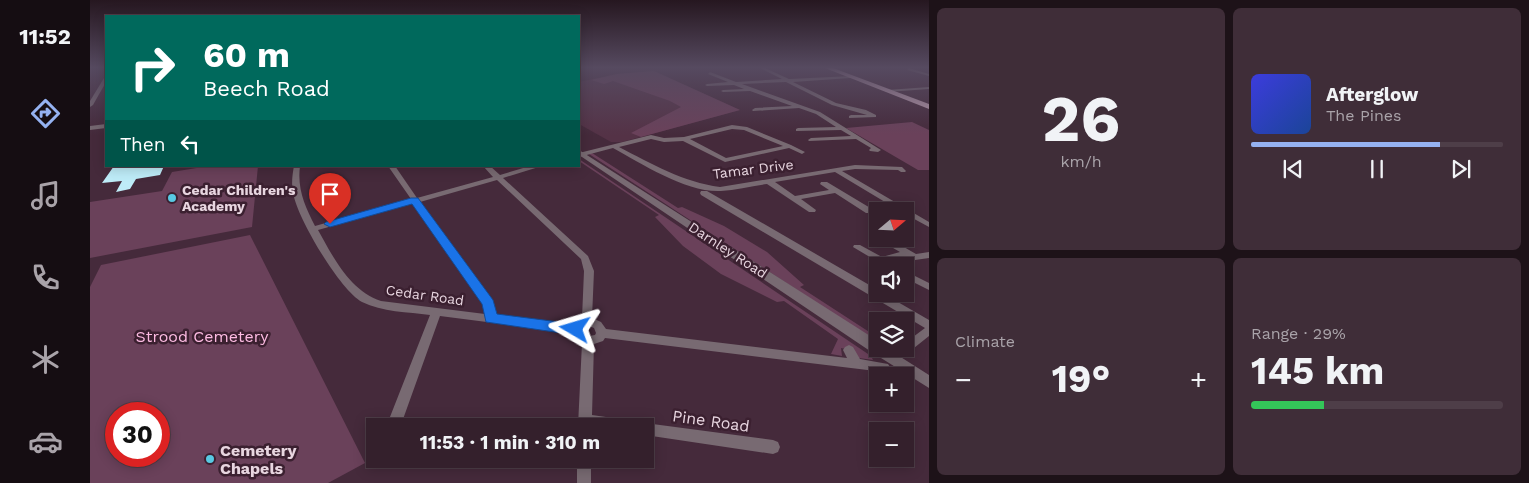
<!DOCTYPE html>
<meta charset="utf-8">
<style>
body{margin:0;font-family:"Work Sans",sans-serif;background:#3f2d38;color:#f1f3f6;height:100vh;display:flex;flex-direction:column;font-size:19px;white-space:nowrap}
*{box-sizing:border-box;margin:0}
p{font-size:16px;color:#a9a3a9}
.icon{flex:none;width:28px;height:28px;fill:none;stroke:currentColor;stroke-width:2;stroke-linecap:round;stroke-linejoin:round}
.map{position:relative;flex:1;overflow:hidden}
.details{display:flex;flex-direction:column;gap:8px;padding:8px;background:#1d1218;width:600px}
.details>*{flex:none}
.hud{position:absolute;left:15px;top:15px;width:475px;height:152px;border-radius:0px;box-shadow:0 2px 12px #0003,0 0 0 1px #4e3e48;background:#00695c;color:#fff;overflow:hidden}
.needle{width:32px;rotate:71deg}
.tools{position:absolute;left:779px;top:202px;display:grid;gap:10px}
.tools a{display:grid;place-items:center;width:45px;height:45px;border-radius:0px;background:#34202c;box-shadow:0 2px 12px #0003,0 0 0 1px #4e3e48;font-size:25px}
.speed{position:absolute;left:15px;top:402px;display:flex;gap:10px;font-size:25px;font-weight:700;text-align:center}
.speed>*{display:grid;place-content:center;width:65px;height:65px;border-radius:50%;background:#34202c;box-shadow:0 2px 12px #0003,0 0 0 1px #4e3e48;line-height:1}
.speed .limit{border:8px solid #d22;background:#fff;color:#111}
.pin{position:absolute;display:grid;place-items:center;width:42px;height:42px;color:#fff;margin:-51px -21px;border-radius:50% 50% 50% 0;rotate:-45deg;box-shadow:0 0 5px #0007}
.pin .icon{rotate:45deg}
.me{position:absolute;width:55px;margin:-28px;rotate:277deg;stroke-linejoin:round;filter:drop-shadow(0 0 4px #0008)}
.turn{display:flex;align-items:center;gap:18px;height:105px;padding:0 15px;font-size:22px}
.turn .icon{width:65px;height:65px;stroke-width:2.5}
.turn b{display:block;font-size:35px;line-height:42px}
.then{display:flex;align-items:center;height:48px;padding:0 15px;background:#0003;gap:10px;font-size:19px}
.big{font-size:38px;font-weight:700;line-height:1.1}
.details .tile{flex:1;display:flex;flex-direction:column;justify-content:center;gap:8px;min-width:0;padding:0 18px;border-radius:8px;background:#3f2d38}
.details .dial{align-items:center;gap:0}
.dial b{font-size:65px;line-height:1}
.song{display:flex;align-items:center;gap:15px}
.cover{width:60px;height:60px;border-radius:8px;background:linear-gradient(135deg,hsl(240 70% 55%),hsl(220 70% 35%))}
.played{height:5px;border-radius:2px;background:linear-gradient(90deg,#95b2f1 75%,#4e3e48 75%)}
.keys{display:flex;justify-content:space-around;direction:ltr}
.heat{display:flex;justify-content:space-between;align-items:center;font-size:28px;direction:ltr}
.charge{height:8px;border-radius:4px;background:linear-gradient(90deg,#34c759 29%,#4e3e48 0)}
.details .tiles{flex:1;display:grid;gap:8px;grid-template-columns:repeat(2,1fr)}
.trip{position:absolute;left:276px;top:418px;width:288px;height:50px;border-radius:0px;background:#34202c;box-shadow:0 2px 12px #0003,0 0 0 1px #4e3e48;font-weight:700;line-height:50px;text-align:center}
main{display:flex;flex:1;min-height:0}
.dock{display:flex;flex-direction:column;width:90px;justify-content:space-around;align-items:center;background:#150d12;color:#a9a3a9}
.dock .icon{width:35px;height:35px}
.dock .active{color:#95b2f1}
.dock b{font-size:22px;color:#f1f3f6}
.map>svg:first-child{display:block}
.built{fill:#543246}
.green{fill:#6a415a;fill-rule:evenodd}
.building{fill:#beecf8}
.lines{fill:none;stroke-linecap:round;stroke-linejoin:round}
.minor{fill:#786a72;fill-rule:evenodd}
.tertiary{fill:#786a72;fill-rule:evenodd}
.primary{fill:#bc9eaf;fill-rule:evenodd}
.route{fill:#1a73e8;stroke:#114b97}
.poi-dot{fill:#58c9e3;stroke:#3b2030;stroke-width:2}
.labels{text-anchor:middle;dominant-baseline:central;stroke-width:5;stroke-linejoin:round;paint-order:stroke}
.street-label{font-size:14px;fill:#e8d6e0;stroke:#3b2030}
.poi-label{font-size:14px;font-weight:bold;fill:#e8d6e0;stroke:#3b2030;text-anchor:start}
.near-park-label{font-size:16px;fill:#fdbbe2;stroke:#3b2030}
.near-street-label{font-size:16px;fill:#e8d6e0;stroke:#3b2030}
.near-poi-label{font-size:16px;font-weight:bold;fill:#e8d6e0;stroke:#3b2030;text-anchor:start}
</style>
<main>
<nav class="dock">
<b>11:52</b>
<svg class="icon active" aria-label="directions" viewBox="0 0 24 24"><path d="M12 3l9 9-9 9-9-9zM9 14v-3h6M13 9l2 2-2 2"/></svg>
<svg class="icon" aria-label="music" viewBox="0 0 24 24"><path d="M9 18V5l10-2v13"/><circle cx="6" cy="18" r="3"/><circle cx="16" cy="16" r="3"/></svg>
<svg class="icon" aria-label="phone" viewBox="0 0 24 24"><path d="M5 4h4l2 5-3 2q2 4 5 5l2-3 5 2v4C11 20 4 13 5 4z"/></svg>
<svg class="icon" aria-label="climate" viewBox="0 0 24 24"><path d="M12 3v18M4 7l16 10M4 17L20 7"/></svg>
<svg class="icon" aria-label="car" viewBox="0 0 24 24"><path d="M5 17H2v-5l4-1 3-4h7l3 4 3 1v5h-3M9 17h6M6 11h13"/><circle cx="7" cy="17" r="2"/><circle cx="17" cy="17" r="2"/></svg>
</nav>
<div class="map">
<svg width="839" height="483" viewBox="0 0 839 483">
<rect width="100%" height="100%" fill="#452a3b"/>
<!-- built -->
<polygon class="built" points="564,71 650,110 532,142 521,142 489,124 489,82 527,74"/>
<!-- green -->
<g class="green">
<polygon points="564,71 650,110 551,137 541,133 591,107 580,101 523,81 514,84 501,80 527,74"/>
<polygon points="822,122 839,130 839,170 828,170 756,128"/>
<polygon points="502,153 588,208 592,207 634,226 677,252 714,285 710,287 787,337 787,342 499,154"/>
<polygon points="489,159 781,356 783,360 769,358 760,350 751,348 752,356 741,354 748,339 694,301 687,302 631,274 593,246 565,217 569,215 489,161"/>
<polygon points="119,166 168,166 162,227 0,258 0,202 72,191 82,172"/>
<path d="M160,235L275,463L238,483H0V287L11,265ZM26,414H69V456H26Z"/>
</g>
<!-- building -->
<polygon class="building" points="24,166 74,166 70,175 46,179 40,189 26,192 32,181 12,183"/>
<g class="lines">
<!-- minor -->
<g class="minor">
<polygon points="670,68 675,68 699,79 762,76 762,77 760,78 703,82 746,103 776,110 786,115 786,117 759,118 759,116 761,115 777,115 742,105 696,82 652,84 730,112 791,150 788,152 780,151 779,150 781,148 766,139 719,141 718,140 721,138 761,136 751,130 706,131 706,129 708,128 746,127 726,114 709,108 663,111 662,110 665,108 702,106 660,91 633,92 631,91 633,90 654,89 644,85 617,86 615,85 617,84 638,82 618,74 620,72 646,82 692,79"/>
<polygon points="819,68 839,74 839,76 817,70"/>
<polygon points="14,78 16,78 16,82 3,105 0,107 0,101"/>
<polygon points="839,87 839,89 797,92 795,91 797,90"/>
<polygon points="16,124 16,128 0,130 0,126"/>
<path d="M642,125L657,127L701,145L715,152L712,154L699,148L635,162L593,141L574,142L561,139L529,147C562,164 593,182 630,187L765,165L812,167L816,171L815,172H811L808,170L765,169L752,171L839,222V227L815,214V211H810L745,172L685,182L705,196L739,190L730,184L731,182H737L782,209L783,211L782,213H776L745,193L711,199L726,210L725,212H719L677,184C662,186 646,190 631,191C597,193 552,164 523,148L489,157V153L561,135L574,138L594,137ZM642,129L654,130L693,146L636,158L600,139Z"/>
<path d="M204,166H210C207,189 215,206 225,226L321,199L298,166H305L327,198L403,177L393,166H400L410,175L440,166H452L413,178L498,256L504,271L502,318L511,322L516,329L757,358L753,350L755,347L759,345L763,347L770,359L798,364L800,367L798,370L794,372L515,338L513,341L504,344L502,415L537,420L542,422L544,426H488L492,343L483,338L481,333L350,316L312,422L310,426H300L298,422L340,315C318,312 292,312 272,302C250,290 210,222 204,197C201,187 202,176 204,166ZM407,180L491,259L494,271L492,318L482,324L406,315L403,301L330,202ZM324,203L394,305L395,314L291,301C260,291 243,257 228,230ZM496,325L504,328L506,333L505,335L499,336L492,333V329Z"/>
<polygon points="611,191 617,191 788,290 788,294 794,294 839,320 839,336 819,352 815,354 811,352 809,349 815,349 815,343 835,328 611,195 610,193"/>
<polygon points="790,239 800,239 826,254 839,252 839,258 825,260 817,256 799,261 805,264 807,266 795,266 763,247 764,245 770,245 792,257 810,252 791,241"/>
<polygon points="815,271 839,283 839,290 815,278"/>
<polygon points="555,423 683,440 688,442 690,447 688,452 683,454 555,435 555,426 549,426"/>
<rect x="487" y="459" width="14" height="24"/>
</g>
<!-- tertiary -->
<polygon class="tertiary" points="489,150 788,341 788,349 798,349 839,375 839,388 783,353 489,155"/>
<!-- primary -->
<polygon class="primary" points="735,68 743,68 839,104 839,109"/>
</g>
<!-- sky -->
<linearGradient id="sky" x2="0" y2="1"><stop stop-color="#261720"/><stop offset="0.5" stop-color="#564a60"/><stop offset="1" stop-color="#564a60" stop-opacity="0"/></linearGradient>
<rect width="839" height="135" fill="url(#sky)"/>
<!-- route -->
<polygon class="route" points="321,198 328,198 403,300 407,314 485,324 490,325 493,329 490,333 485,335 396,322 392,304 322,204 240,227 234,224 236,222"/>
<!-- markers -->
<g class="poi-dot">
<circle cx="82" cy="198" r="5"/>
<circle cx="120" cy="459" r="5"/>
</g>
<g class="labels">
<!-- street labels -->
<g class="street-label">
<text transform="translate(663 169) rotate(-7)">Tamar Drive</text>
<text transform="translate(638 250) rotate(33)">Darnley Road</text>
<text transform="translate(335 295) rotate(8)">Cedar Road</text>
</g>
<!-- poi labels -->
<g class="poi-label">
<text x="92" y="190">Cedar Children's<tspan x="92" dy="16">Academy</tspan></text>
</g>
<!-- near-park labels -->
<g class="near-park-label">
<text x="112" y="336">Strood Cemetery</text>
</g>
<!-- near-street labels -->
<g class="near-street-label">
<text transform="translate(621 421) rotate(8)">Pine Road</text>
</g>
<!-- near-poi labels -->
<g class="near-poi-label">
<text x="130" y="450">Cemetery<tspan x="130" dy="18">Chapels</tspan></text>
</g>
</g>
</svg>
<div class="tools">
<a><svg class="needle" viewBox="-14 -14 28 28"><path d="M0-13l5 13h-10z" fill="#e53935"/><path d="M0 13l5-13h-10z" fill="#a9a3a9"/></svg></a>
<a><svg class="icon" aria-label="sound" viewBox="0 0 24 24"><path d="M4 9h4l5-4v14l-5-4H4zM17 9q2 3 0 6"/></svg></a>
<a><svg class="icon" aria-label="layers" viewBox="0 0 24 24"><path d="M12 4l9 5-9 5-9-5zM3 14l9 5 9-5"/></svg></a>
<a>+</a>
<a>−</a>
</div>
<div class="speed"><div class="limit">30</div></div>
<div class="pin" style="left:240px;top:224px;background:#d93025"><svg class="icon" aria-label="arrive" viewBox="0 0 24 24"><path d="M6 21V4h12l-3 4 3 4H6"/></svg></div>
<svg class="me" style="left:485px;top:329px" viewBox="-20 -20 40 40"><path d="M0-17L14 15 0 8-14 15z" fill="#1a73e8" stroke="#fff" stroke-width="4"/></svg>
<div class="trip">11:53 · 1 min · 310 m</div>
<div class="hud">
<div class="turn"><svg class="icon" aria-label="right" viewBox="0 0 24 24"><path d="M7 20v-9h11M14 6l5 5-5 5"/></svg><div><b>60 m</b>Beech Road</div></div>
<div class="then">Then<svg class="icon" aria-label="left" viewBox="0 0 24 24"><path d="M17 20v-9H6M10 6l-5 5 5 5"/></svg></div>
</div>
</div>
<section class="details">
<div class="tiles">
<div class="tile dial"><b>26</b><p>km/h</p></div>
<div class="tile">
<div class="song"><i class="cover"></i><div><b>Afterglow</b><p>The Pines</p></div></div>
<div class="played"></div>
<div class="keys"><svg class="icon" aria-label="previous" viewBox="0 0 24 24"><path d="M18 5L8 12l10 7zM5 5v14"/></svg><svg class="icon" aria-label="pause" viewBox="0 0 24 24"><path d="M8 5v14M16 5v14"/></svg><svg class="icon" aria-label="next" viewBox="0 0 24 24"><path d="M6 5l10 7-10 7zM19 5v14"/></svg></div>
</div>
<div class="tile"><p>Climate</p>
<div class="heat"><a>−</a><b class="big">19°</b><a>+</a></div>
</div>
<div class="tile"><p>Range · 29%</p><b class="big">145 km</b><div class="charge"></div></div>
</div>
</section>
</main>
